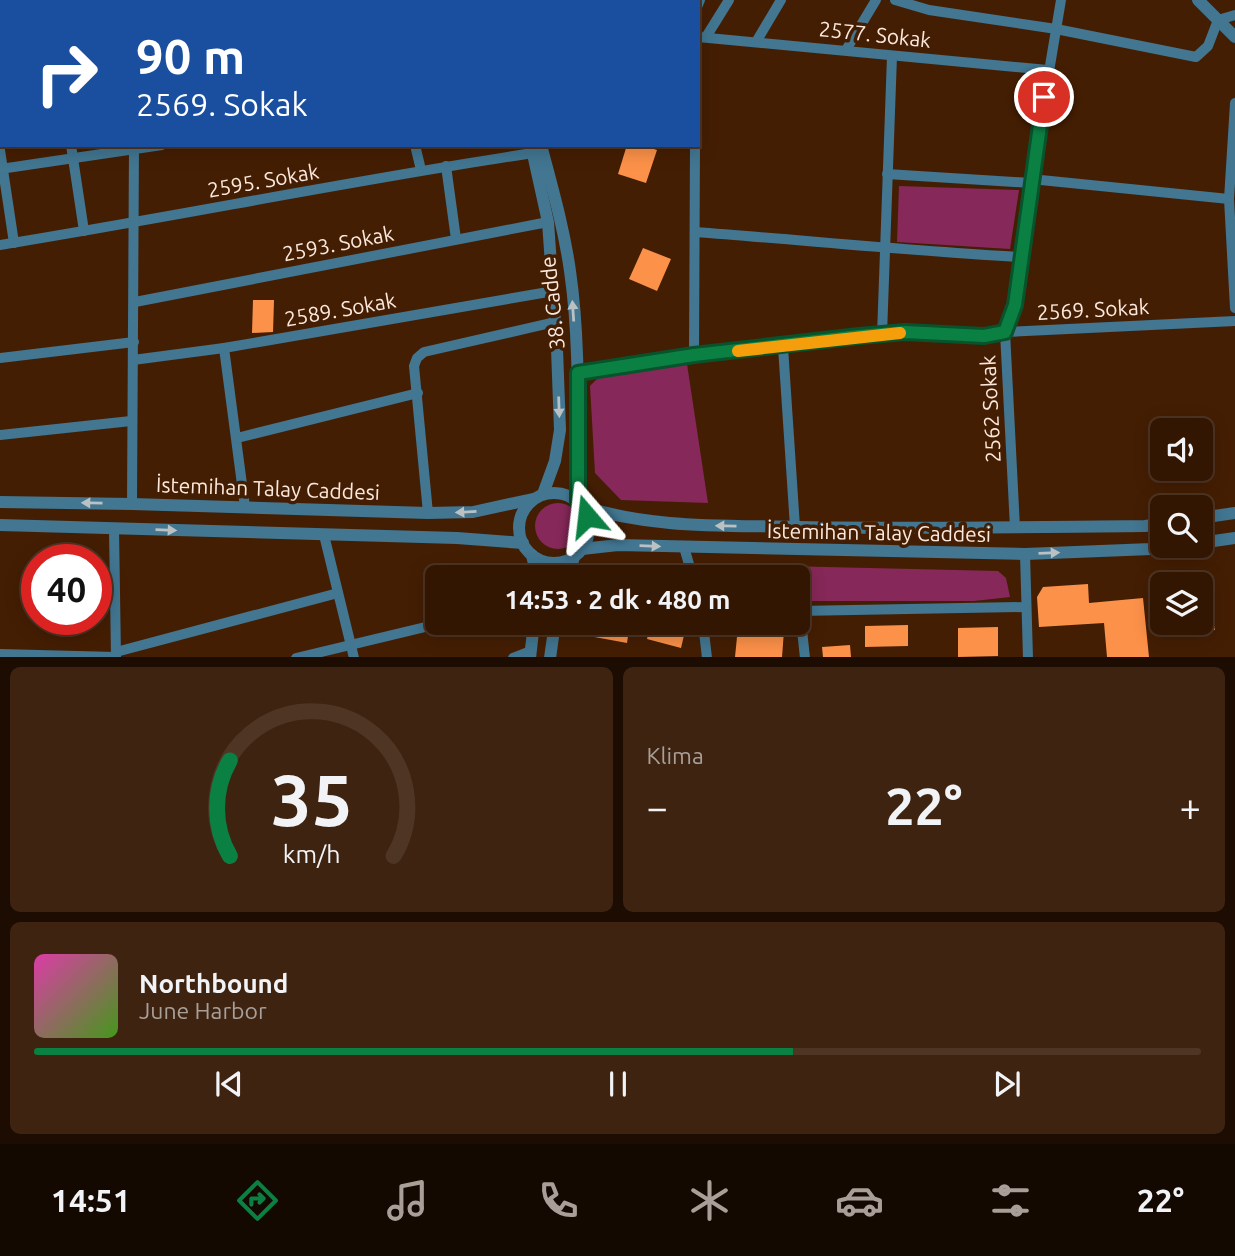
<!DOCTYPE html>
<html lang="tr">
<meta charset="utf-8">
<style>
body{margin:0;font-family:Ubuntu,sans-serif;background:#3e2311;color:#f1f3f6;height:100vh;display:flex;flex-direction:column;font-size:26px;white-space:nowrap}
*{box-sizing:border-box;margin:0}
p{font-size:23px;color:#a99f99}
.icon{flex:none;width:38px;height:38px;fill:none;stroke:currentColor;stroke-width:2;stroke-linecap:round;stroke-linejoin:round}
.map{position:relative;height:657px;overflow:hidden}
.side{display:flex;flex-direction:column;gap:10px;padding:10px;background:#1c0c01;flex:1}
.side>*{flex:none}
.hud{position:absolute;left:0px;top:0px;width:700px;height:147px;box-shadow:0 4px 18px #0003,0 0 0 2px #4e3524;background:#1a4fa0;color:#fff;overflow:hidden}
.buttons{position:absolute;left:1150px;top:418px;display:grid;gap:14px}
.buttons a{display:grid;place-items:center;width:63px;height:63px;border-radius:10px;background:#331602;box-shadow:0 4px 18px #0003,0 0 0 2px #4e3524;font-size:35px}
.speed{position:absolute;left:21px;top:544px;display:flex;gap:14px;font-size:35px;font-weight:700;text-align:center}
.speed>*{display:grid;place-content:center;width:91px;height:91px;border-radius:50%;background:#331602;box-shadow:0 4px 18px #0003,0 0 0 2px #4e3524;line-height:1}
.speed .limit{border:10px solid #d22;background:#fff;color:#111}
.pin{position:absolute;display:grid;place-items:center;width:60px;height:60px;color:#fff;margin:-30px;border:4px solid #fff;border-radius:50%;box-shadow:0 2px 7px #0007}
.me{position:absolute;width:77px;margin:-38px;rotate:343deg;stroke-linejoin:round;filter:drop-shadow(0 0 5px #0008)}
.turn{display:flex;align-items:center;gap:24px;height:147px;padding:0 21px;font-size:32px}
.turn .icon{width:91px;height:91px;stroke-width:2.5}
.turn b{display:block;font-size:49px;line-height:60px}
.big{font-size:52px;font-weight:700;line-height:1.1}
.side .tile{flex:1;display:flex;flex-direction:column;justify-content:center;gap:10px;min-width:0;padding:0 24px;border-radius:10px;background:#3e2311}
.side .dial{align-items:center;gap:0}
.dial svg{height:182px;overflow:visible;fill:none;stroke:#4e3524;stroke-width:7;stroke-linecap:round;text-anchor:middle}
.dial text{fill:#f1f3f6;stroke:none}
.song{display:flex;align-items:center;gap:21px}
.cover{width:84px;height:84px;border-radius:10px;background:linear-gradient(135deg,hsl(320 70% 55%),hsl(100 70% 35%))}
.played{height:7px;border-radius:4px;background:linear-gradient(90deg,#0b8043 65%,#4e3524 65%)}
.keys{display:flex;justify-content:space-around;direction:ltr}
.heat{display:flex;justify-content:space-between;align-items:center;font-size:38px;direction:ltr}
.side .tiles{flex:1;display:grid;gap:10px;grid-template-columns:1fr 1fr}
.tile:last-child{grid-column:span 2}
.trip{position:absolute;left:425px;top:565px;width:385px;height:70px;border-radius:10px;background:#331602;box-shadow:0 4px 18px #0003,0 0 0 2px #4e3524;font-weight:700;line-height:70px;text-align:center}
.tab-bar{display:flex;height:112px;justify-content:space-around;align-items:center;background:#140901;color:#a99f99}
.tab-bar .icon{width:49px;height:49px}
.tab-bar .active{color:#0b8043}
.tab-bar b{font-size:32px;color:#f1f3f6}
.map>svg:first-child{display:block}
.green{fill:#862859}
.building{fill:#fc9149}
.lines{fill:none;stroke-linecap:round;stroke-linejoin:round}
.minor{stroke:#427691;stroke-width:10}
.tertiary{stroke:#427691;stroke-width:12}
.oneway{fill:#bbc1c3}
.route-casing{stroke:#07532c;stroke-width:18}
.route{stroke:#0b8043;stroke-width:12}
.slow{stroke:#f59e0b;stroke-width:12}
.labels{text-anchor:middle;dominant-baseline:central;stroke-width:7;stroke-linejoin:round;paint-order:stroke}
.street-label{font-size:21px;fill:#fce9de;stroke:#441e03}
</style>
<div class="map">
<svg width="1235" height="658" viewBox="0 0 1235 658">
<rect width="100%" height="100%" fill="#441e03"/>
<!-- green -->
<g class="green">
<polygon points="899,186 1019,190 1010,249 897,242"/>
<polygon points="687,364 708,503 621,500 595,473 590,386 601,375"/>
<circle cx="558" cy="526" r="23"/>
<polygon points="700,564 998,571 1006,578 1010,597 974,601 798,601 798,578 703,577"/>
</g>
<!-- building -->
<g class="building">
<polygon points="627,145 641,145 657,150 646,183 618,174"/>
<polygon points="643,248 671,259 657,291 629,279"/>
<polygon points="253,300 274,300 273,332 252,333"/>
<polygon points="492,563 495,578 449,578 448,574"/>
<polygon points="1088,584 1089,603 1143,598 1149,657 1107,657 1104,623 1039,627 1037,597 1043,587"/>
<polygon points="592,623 630,623 627,643 589,636"/>
<polygon points="651,623 670,623 686,627 681,648 647,639"/>
<polygon points="1172,623 1214,623 1215,630 1173,633"/>
<polygon points="908,625 908,646 865,647 865,626"/>
<polygon points="738,627 784,631 782,657 735,657"/>
<polygon points="998,627 998,656 958,657 958,628"/>
<polygon points="850,645 851,657 823,657 822,647"/>
</g>
<g class="lines">
<!-- minor -->
<g class="minor">
<polyline points="118,0 118,2"/>
<polyline points="176,0 177,2"/>
<polyline points="233,0 233,2"/>
<polyline points="295,0 296,2"/>
<polyline points="400,0 400,2"/>
<polyline points="895,0 929,10 1056,29 1196,57 1208,46 1218,20 1235,15"/>
<polyline points="71,2 75,0"/>
<polyline points="240,2 256,0"/>
<polyline points="369,2 369,0"/>
<polyline points="698,5 700,0"/>
<polyline points="0,21 2,21"/>
<polyline points="698,37 1048,70"/>
<polyline points="706,37 729,0"/>
<polyline points="756,42 781,0"/>
<polyline points="846,50 876,0"/>
<polyline points="0,62 2,62"/>
<polyline points="1235,103 1229,199 1235,308"/>
<polyline points="71,145 84,231"/>
<polyline points="415,145 421,170"/>
<polyline points="0,150 14,243"/>
<polyline points="446,166 456,239"/>
<polyline points="0,169 162,145"/>
<polyline points="887,174 1031,183"/>
<polyline points="1031,179 1229,199"/>
<path d="M695,232C803,240 911,251 1020,257"/>
<path d="M0,245C178,216 355,180 533,153"/>
<polyline points="135,302 548,222"/>
<polyline points="882,335 892,56"/>
<polyline points="783,347 795,527"/>
<polyline points="224,348 245,507"/>
<polyline points="694,355 695,145"/>
<polyline points="0,358 134,342"/>
<polyline points="133,360 224,348 554,291"/>
<polyline points="578,373 694,355 859,336 905,332 983,336 1005,332 1235,321"/>
<polyline points="0,435 131,421"/>
<polyline points="237,438 418,393"/>
<polyline points="132,504 134,145"/>
<polyline points="428,513 414,366 417,358 424,352 555,322"/>
<polyline points="114,528 116,657"/>
<polyline points="1015,528 1005,332 1015,305 1031,179 1061,0"/>
<polyline points="324,535 354,658"/>
<polyline points="684,547 693,578"/>
<polyline points="1025,554 1028,658"/>
<polyline points="798,611 1025,607"/>
<polyline points="800,611 805,658"/>
<polyline points="703,623 707,658"/>
<polyline points="116,652 338,593"/>
<polyline points="0,654 116,657"/>
<polyline points="296,658 442,623"/>
<polyline points="513,658 531,651"/>
</g>
<!-- tertiary -->
<g class="tertiary">
<polyline points="488,0 488,2"/>
<polyline points="501,0 501,2"/>
<polyline points="1198,0 1235,37"/>
<polyline points="531,145 548,222 557,349 560,430 555,461 543,494"/>
<path d="M541,145C552,187 564,228 570,271C581,347 577,425 578,502"/>
<circle cx="554" cy="528" r="35"/>
<polyline points="0,502 132,504 428,513 473,512 533,499"/>
<path d="M582,506C652,529 726,525 799,527C914,529 1030,527 1145,526L1162,524"/>
<polyline points="1200,518 1235,513"/>
<polyline points="0,525 457,538 523,543"/>
<polyline points="1200,543 1235,538"/>
<polyline points="582,549 618,545 1025,554 1151,549 1175,546"/>
<polyline points="532,555 537,578"/>
<polyline points="567,578 574,557"/>
<polyline points="530,658 534,623"/>
<polyline points="550,658 555,623"/>
</g>
</g>
<!-- one-way arrows -->
<defs><path id="oneway-solid" d="M-6-.8H1V-3.2L6.5 0L1 3.2V.8H-6Z" transform="scale(1.75)"/></defs>
<g class="oneway">
<use href="#oneway-solid" transform="translate(573 311) rotate(-94)"/>
<use href="#oneway-solid" transform="translate(559 407) rotate(88)"/>
<use href="#oneway-solid" transform="translate(92 503) rotate(-179)"/>
<use href="#oneway-solid" transform="translate(466 512) rotate(177)"/>
<use href="#oneway-solid" transform="translate(726 526) rotate(-179)"/>
<use href="#oneway-solid" transform="translate(166 530) rotate(2)"/>
<use href="#oneway-solid" transform="translate(650 546) rotate(2)"/>
<use href="#oneway-solid" transform="translate(1049 553) rotate(-2)"/>
</g>
<g class="lines">
<!-- route casing -->
<g class="route-casing">
<polyline id="route" points="587,516 578,502 578,373 694,355 859,336 905,332 984,336 1005,332 1015,305 1044,97"/>
</g>
<!-- route -->
<use href="#route" class="route"/>
<!-- slow -->
<polyline class="slow" points="738,351 900,333"/>
</g>
<g class="labels">
<!-- street labels -->
<g class="street-label">
<text transform="translate(875 34) rotate(6)">2577. Sokak</text>
<text transform="translate(263 180) rotate(-10)">2595. Sokak</text>
<text transform="translate(338 243) rotate(-11)">2593. Sokak</text>
<text transform="translate(552 303) rotate(-96)">38. Cadde</text>
<text transform="translate(340 309) rotate(-10)">2589. Sokak</text>
<text transform="translate(1093 309) rotate(-3)">2569. Sokak</text>
<text transform="translate(990 409) rotate(-93)">2562 Sokak</text>
<text transform="translate(268 488) rotate(2)">İstemihan Talay Caddesi</text>
<text transform="translate(879 532) rotate(1)">İstemihan Talay Caddesi</text>
</g>
</g>
</svg>
<div class="buttons">
<a><svg class="icon" aria-label="sound" viewBox="0 0 24 24"><path d="M4 9h4l5-4v14l-5-4H4zM17 9q2 3 0 6"/></svg></a>
<a><svg class="icon" aria-label="search" viewBox="0 0 24 24"><circle cx="10" cy="10" r="6"/><path d="M15 15l6 6"/></svg></a>
<a><svg class="icon" aria-label="layers" viewBox="0 0 24 24"><path d="M12 4l9 5-9 5-9-5zM3 14l9 5 9-5"/></svg></a>
</div>
<div class="speed"><div class="limit">40</div></div>
<div class="pin" style="left:1044px;top:97px;background:#d93025"><svg class="icon" aria-label="arrive" viewBox="0 0 24 24"><path d="M6 21V4h12l-3 4 3 4H6"/></svg></div>
<svg class="me" style="left:587px;top:516px" viewBox="-20 -20 40 40"><path d="M0-17L14 15 0 8-14 15z" fill="#0b8043" stroke="#fff" stroke-width="4"/></svg>
<div class="trip">14:53 · 2 dk · 480 m</div>
<div class="hud">
<div class="turn"><svg class="icon" aria-label="right" viewBox="0 0 24 24"><path d="M7 20v-9h11M14 6l5 5-5 5"/></svg><div><b>90 m</b>2569. Sokak</div></div>
</div>
</div>
<section class="side">
<div class="tiles">
<div class="tile dial"><svg viewBox="0 0 100 80">
<path d="M14 69A42 42 0 1 1 86 69"/>
<path d="M14 69A42 42 0 0 1 14 27" stroke="#0b8043"/>
<text x="50" y="56" font-size="32" font-weight="700">35</text>
<text x="50" y="72" font-size="11">km/h</text>
</svg></div>
<div class="tile"><p>Klima</p>
<div class="heat"><a>−</a><b class="big">22°</b><a>+</a></div>
</div>
<div class="tile">
<div class="song"><i class="cover"></i><div><b>Northbound</b><p>June Harbor</p></div></div>
<div class="played"></div>
<div class="keys"><svg class="icon" aria-label="previous" viewBox="0 0 24 24"><path d="M18 5L8 12l10 7zM5 5v14"/></svg><svg class="icon" aria-label="pause" viewBox="0 0 24 24"><path d="M8 5v14M16 5v14"/></svg><svg class="icon" aria-label="next" viewBox="0 0 24 24"><path d="M6 5l10 7-10 7zM19 5v14"/></svg></div>
</div>
</div>
</section>
<nav class="tab-bar">
<b>14:51</b>
<svg class="icon active" aria-label="directions" viewBox="0 0 24 24"><path d="M12 3l9 9-9 9-9-9zM9 14v-3h6M13 9l2 2-2 2"/></svg>
<svg class="icon" aria-label="music" viewBox="0 0 24 24"><path d="M9 18V5l10-2v13"/><circle cx="6" cy="18" r="3"/><circle cx="16" cy="16" r="3"/></svg>
<svg class="icon" aria-label="phone" viewBox="0 0 24 24"><path d="M5 4h4l2 5-3 2q2 4 5 5l2-3 5 2v4C11 20 4 13 5 4z"/></svg>
<svg class="icon" aria-label="climate" viewBox="0 0 24 24"><path d="M12 3v18M4 7l16 10M4 17L20 7"/></svg>
<svg class="icon" aria-label="car" viewBox="0 0 24 24"><path d="M5 17H2v-5l4-1 3-4h7l3 4 3 1v5h-3M9 17h6M6 11h13"/><circle cx="7" cy="17" r="2"/><circle cx="17" cy="17" r="2"/></svg>
<svg class="icon" aria-label="filters" viewBox="0 0 24 24"><path d="M4 7h16M4 17h16"/><circle cx="9" cy="7" r="2"/><circle cx="15" cy="17" r="2"/></svg>
<b>22°</b>
</nav>
